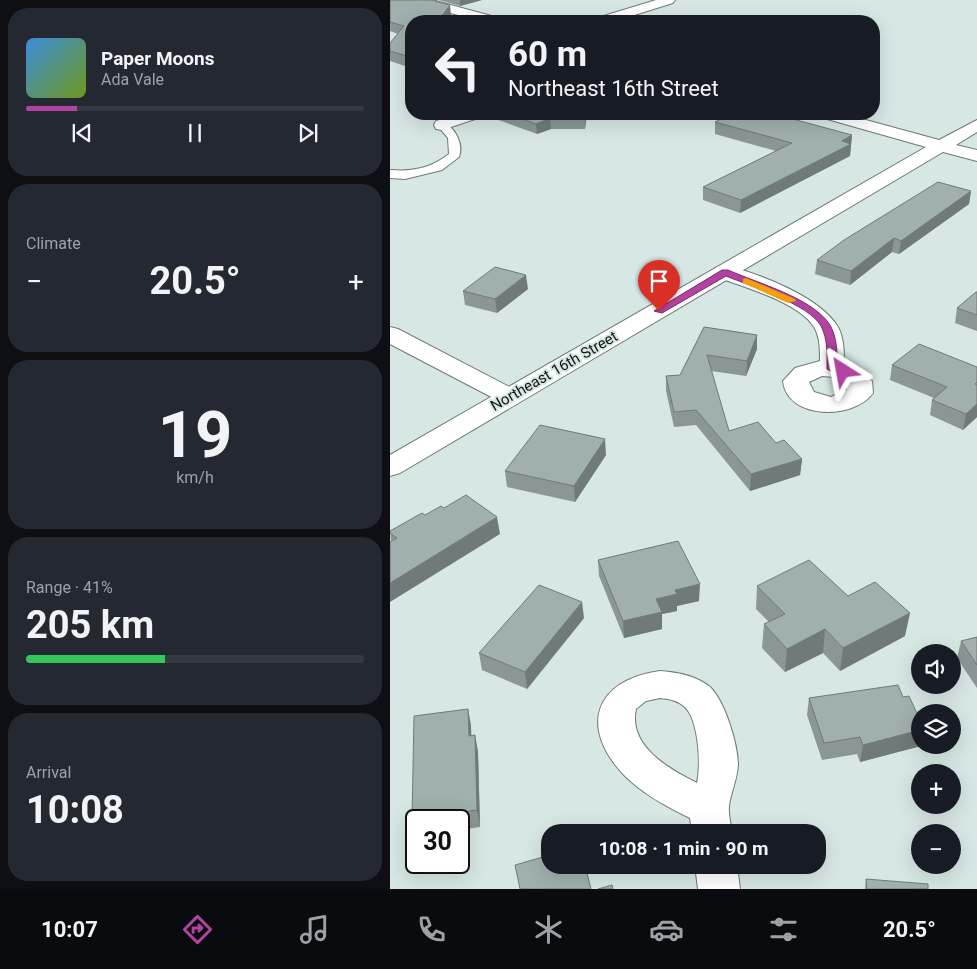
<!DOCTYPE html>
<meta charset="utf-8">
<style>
body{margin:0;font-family:Roboto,sans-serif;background:#242831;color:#f1f3f6;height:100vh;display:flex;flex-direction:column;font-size:19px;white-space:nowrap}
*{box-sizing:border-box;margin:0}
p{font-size:16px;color:#9ea1a6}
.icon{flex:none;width:28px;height:28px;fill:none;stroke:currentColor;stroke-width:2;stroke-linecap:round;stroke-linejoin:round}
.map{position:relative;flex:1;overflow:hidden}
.panel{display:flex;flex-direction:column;gap:8px;padding:8px;background:#0d0f14;width:390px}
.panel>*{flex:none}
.guide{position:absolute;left:15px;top:15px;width:475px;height:105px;border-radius:20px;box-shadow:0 5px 20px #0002;background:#171b24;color:#f1f3f6;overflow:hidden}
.fabs{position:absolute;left:521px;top:644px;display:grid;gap:10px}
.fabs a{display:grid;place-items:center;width:50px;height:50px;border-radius:50%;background:#171b24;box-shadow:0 5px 20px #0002;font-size:25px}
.speed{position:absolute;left:15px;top:809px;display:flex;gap:10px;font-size:25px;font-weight:700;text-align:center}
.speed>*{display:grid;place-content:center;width:65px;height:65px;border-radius:50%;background:#171b24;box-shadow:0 5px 20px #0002;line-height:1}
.speed .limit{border:2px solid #111;border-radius:8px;background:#fff;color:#111}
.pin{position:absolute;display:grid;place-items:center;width:42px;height:42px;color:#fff;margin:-51px -21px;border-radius:50% 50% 50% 0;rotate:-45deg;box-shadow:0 0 5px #0007}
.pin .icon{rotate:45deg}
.me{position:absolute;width:55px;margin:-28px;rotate:326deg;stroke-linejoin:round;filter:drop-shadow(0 0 4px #0008)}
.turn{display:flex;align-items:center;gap:18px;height:105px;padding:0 20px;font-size:22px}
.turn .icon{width:65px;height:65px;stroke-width:2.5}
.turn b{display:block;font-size:35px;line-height:42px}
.big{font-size:38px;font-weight:700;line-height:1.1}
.panel .widget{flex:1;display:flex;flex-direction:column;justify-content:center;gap:8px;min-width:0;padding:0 18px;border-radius:20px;background:#242831}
.panel .dial{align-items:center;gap:0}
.dial b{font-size:65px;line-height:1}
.song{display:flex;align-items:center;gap:15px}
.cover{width:60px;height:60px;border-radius:8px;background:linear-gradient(135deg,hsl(210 70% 55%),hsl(80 70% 35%))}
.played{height:5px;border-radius:2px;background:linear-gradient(90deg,#b343a0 15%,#363941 15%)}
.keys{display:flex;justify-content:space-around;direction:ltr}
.heat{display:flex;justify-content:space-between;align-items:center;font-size:28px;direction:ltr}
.charge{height:8px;border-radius:4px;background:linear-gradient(90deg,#34c759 41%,#363941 0)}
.trip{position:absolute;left:151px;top:824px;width:285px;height:50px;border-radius:20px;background:#171b24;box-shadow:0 5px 20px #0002;font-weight:700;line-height:50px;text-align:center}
.tabs{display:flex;height:80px;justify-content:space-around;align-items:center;background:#090b0e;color:#9ea1a6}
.tabs .icon{width:35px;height:35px}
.tabs .on{color:#b343a0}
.tabs b{font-size:22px;color:#f1f3f6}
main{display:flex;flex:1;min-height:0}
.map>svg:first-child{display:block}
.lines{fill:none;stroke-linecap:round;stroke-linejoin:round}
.service-casing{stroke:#6c7a78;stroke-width:2}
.minor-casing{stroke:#6c7a78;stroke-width:2}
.tertiary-casing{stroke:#6c7a78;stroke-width:2}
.service{fill:#fff;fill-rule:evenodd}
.minor{fill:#fff;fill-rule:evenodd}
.tertiary{fill:#fff;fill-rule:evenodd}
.wall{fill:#8a9795}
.shaded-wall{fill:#707b79}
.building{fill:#a0b0ad;stroke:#707b79}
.route{fill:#b343a0;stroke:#742c68}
.slow{fill:#f59e0b}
.labels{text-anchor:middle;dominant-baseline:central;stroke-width:4;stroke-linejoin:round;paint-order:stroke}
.street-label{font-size:15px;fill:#101514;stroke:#d7e7e4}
</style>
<main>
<section class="panel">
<div class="widget">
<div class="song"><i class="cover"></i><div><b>Paper Moons</b><p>Ada Vale</p></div></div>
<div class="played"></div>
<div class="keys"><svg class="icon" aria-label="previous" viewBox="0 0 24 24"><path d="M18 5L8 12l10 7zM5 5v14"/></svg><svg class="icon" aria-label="pause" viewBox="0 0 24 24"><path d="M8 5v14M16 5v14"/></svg><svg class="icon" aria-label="next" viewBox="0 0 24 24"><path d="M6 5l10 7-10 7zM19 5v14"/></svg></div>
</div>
<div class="widget"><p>Climate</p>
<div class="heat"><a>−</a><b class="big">20.5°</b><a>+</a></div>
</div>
<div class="widget dial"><b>19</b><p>km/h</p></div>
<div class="widget"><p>Range · 41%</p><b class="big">205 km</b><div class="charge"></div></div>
<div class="widget"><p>Arrival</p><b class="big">10:08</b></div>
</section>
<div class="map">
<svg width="587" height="889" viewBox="0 0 587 889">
<rect width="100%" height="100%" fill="#d7e7e4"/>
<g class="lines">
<!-- service casing -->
<g class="service-casing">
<path id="service" d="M52,122C65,126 74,145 69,157L52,170L15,179L0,178V170C23,172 41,168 59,154L58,138L47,125Z"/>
</g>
<!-- minor casing -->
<g class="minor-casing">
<g id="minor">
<polygon points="266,0 285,0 283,3 225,21 205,21 207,18"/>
<polygon points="69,114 93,114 91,117 52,130 46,129 44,125 46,121"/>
<path d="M335,265C369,274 429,296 448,327C454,338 454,352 454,364L469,370L482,381L483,393C464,420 397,420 393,381L405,368L430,361C430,349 430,337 424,327C409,302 353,287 327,277L324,272L327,267ZM432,376L444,377L456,383L457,390L441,397L424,392L419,382Z"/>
<polygon points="0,327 8,329 129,392 133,397 129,402 120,405 111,402 0,344"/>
<path d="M270,671C286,672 307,676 320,687C335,701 348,745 348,765C347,780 341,792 339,806C338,815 341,824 342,832H302L300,818C277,807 253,794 235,776C189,729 203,680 270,671ZM270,698C279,699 287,700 295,707C309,721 311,765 307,783C279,769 238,746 246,709L256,701Z"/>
<polygon points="305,865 347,865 350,889 308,889"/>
</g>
</g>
<!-- tertiary casing -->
<g class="tertiary-casing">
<g id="tertiary">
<polygon points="22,0 42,0 109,18 111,21 90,21 24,3"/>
<polygon points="428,114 454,114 549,140 587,120 587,132 566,145 587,150 587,161 553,152 10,473 0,476 0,455 536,147 430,117"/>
</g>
</g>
<!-- service -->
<use href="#service" class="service"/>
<!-- minor -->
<use href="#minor" class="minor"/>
<!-- tertiary -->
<use href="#tertiary" class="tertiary"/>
</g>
<!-- wall -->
<g class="wall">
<polygon points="0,0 61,15 21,21 21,68 0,61 0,43 8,34 0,31"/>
<polygon points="49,0 92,0 70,6"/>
<polygon points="94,114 197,114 195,129 161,129 147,134 95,115"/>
<polygon points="325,122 462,135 460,156 350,213 313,200 313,187 386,151 325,134"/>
<polygon points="581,191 579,204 509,254 502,252 460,285 425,274 427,260"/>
<polygon points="138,289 107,313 75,305 73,291"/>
<polygon points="587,292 587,331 565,323 567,308"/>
<polygon points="314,327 367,335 367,349 356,376 321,371 339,431 386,443 412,459 410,475 360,491 306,425 284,427 276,391 276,376 290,375"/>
<polygon points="502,365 587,367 587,417 573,430 540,415 542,400 544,398 500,380"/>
<polygon points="216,455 185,502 117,487 115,471"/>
<polygon points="54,508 110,534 1,542 0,531"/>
<polygon points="208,560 309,601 287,606 287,611 272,614 272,629 234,638 209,576"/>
<polygon points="367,586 458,596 515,636 450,671 433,653 395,672 372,648 374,624 379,622 366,609"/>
<polygon points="194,618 137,689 92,670 89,653"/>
<polygon points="587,637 587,688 567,658 571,641"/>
<polygon points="419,698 531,746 470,762 467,754 432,760 417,715"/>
<polygon points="78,709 81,726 81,736 85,735 88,752 90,827 69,830 69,820 26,820 26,837 22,820"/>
<polygon points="476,879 538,889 475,889"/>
</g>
<!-- shaded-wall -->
<g class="shaded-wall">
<polygon points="70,0 92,0 70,6"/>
<polygon points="60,5 61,15 56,21 48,21"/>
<polygon points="195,114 197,114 195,129"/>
<polygon points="160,118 161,129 147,134 146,124"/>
<polygon points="462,135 460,156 350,213 351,200"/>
<polygon points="581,191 579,204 509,254 511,241"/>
<polygon points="504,238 502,252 460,285 461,271"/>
<polygon points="136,275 138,289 107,313 105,299"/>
<polygon points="367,335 367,349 356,376 357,361"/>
<polygon points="587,404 587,417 573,430 576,414"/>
<polygon points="215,439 216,455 185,502 184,486"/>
<polygon points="412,459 410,475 360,491 361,474"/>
<polygon points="107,517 110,534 0,602 0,583"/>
<polygon points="310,584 309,601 287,606 287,611 272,614 272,629 234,638 233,621 266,599 285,590"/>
<polygon points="192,602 194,618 137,689 135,672"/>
<polygon points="520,613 515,636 450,671 453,648"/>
<polygon points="435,629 433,653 395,672 397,649"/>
<polygon points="78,709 81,726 82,753 79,736"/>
<polygon points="530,730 531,746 470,762 473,745"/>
<polygon points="85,735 88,752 90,827 87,810"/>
</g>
<!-- building -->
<g class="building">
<polygon points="0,0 40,0 60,5 48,21 21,21 21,56 20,57 0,51 0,43 14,26 0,22"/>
<polygon points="119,114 195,114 195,118 160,118 146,124"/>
<polygon points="342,114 384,114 462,135 452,141 461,144 351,200 313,187 402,143 325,122"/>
<polygon points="548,182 581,191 511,241 504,238 461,271 427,260 454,240"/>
<polygon points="105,267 136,275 105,299 73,291"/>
<polygon points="586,292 587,292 587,315 567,308"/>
<polygon points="314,327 367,335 357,361 317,355 339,431 368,422 386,443 394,440 412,459 361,474 306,410 284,412 276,376 290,375"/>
<polygon points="529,344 587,367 587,382 585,384 587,385 587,404 576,414 542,400 557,387 502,365"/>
<polygon points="150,425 215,439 184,486 115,471"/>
<polygon points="76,495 107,517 0,583 0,542 7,538 0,533 0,531 32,513 35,515 51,506 54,508"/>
<polygon points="288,541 310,584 285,590 287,594 266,599 272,612 233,621 208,560"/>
<polygon points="419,560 458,596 485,582 520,613 453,648 435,629 397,649 374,624 395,614 367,586"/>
<polygon points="149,585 192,602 135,672 89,653"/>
<polygon points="587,637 587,665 571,641"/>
<polygon points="508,685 513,697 519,696 530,720 530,730 473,745 470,737 434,743 419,698"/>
<polygon points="78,709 79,736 85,735 87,810 22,820 24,716"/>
<polygon points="160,855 160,865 195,865 201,889 130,889 125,865"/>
<polygon points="476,879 538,884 538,889 477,889"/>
<polygon points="222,885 223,889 208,889"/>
</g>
<!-- route -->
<path class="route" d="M332,270H338C367,283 423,298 440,325C447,337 447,353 448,367L457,369V373L442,372L437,369C437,355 438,339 431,326C419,304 360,286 336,276L272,313L264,311Z"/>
<!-- slow -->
<polygon class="slow" points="356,278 405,299 406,301 398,303 353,283 353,279"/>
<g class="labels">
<!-- street labels -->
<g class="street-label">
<text transform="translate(164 371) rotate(-30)">Northeast 16th Street</text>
</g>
</g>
</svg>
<div class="fabs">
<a><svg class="icon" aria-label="sound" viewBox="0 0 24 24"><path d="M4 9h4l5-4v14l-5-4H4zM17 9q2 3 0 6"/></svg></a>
<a><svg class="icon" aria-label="layers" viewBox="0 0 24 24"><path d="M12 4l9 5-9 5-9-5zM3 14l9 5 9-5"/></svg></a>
<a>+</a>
<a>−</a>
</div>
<div class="speed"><div class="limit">30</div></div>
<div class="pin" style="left:269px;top:311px;background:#d93025"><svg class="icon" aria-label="arrive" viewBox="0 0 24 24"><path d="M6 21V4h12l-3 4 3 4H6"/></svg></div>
<svg class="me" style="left:453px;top:371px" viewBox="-20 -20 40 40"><path d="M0-17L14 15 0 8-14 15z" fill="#b343a0" stroke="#fff" stroke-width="4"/></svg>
<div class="trip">10:08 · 1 min · 90 m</div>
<div class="guide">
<div class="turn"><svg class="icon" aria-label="left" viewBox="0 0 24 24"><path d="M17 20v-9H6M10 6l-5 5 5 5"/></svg><div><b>60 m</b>Northeast 16th Street</div></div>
</div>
</div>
</main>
<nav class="tabs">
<b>10:07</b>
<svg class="icon on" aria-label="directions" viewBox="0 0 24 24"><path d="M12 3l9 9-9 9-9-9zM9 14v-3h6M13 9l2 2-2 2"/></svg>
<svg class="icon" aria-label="music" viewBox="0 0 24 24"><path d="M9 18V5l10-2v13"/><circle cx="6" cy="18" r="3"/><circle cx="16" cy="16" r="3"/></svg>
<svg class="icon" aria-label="phone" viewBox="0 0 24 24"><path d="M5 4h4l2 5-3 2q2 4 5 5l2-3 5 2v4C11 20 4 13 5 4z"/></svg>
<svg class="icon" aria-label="climate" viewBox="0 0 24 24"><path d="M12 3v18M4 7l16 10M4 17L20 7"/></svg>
<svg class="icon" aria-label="car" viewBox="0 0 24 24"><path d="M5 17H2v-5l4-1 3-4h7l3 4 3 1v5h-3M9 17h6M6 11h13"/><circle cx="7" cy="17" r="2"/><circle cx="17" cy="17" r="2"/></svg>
<svg class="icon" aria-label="filters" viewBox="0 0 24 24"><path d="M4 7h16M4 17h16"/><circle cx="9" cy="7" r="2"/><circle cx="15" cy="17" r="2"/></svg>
<b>20.5°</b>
</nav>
